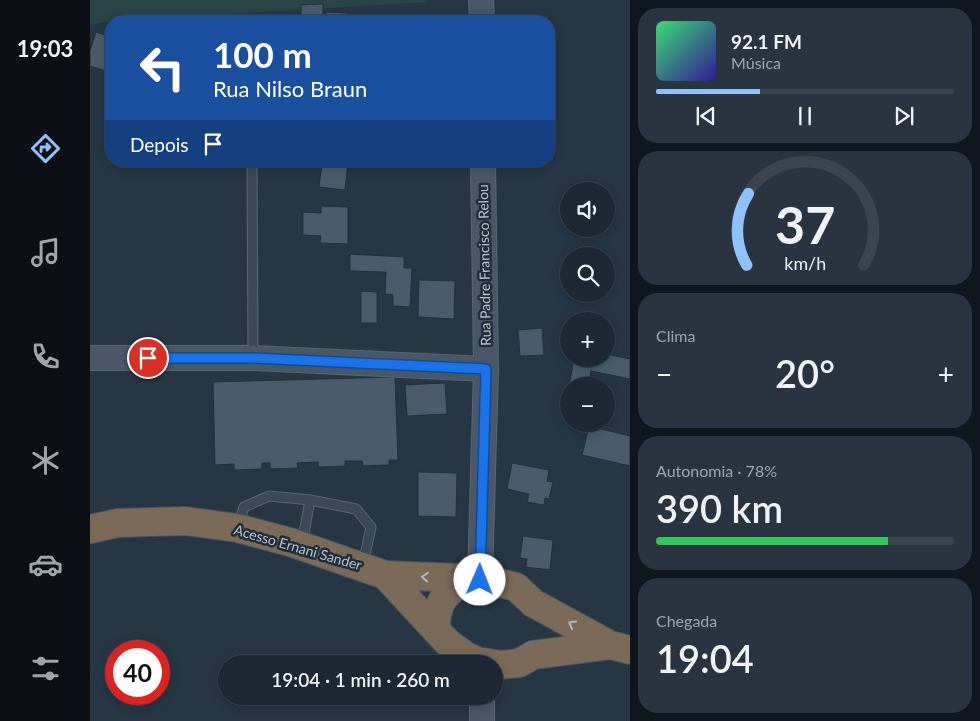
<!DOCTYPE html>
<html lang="pt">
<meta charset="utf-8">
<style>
body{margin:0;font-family:Lato,sans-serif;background:#2a3440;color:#f1f3f6;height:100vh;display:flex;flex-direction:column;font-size:19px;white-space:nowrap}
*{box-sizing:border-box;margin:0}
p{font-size:16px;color:#a0a6ac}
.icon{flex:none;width:28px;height:28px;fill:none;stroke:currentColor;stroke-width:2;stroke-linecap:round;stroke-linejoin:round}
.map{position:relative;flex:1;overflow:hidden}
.panel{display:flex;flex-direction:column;gap:8px;padding:8px;background:#10161d;width:350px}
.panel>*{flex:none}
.hud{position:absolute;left:15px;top:15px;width:450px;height:152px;border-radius:20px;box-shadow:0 2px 12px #0003,0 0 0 1px #3b444f;background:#1a4fa0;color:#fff;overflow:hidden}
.buttons{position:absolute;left:470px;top:182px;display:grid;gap:10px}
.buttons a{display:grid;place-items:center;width:55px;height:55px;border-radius:50%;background:#1d2834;box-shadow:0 2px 12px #0003,0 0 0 1px #3b444f;font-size:25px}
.speed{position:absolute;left:15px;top:640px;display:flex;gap:10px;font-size:25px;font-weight:700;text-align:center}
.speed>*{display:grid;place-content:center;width:65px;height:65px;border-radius:50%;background:#1d2834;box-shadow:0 2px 12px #0003,0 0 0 1px #3b444f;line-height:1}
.speed .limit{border:8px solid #d22;background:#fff;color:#111}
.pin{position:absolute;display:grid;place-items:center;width:42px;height:42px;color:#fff;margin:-21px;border:2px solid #fff;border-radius:50%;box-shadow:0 1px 5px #0007}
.me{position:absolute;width:55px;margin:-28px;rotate:1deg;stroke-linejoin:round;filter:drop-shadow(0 0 4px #0008)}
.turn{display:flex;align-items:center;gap:18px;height:105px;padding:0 25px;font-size:22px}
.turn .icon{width:65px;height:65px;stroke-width:2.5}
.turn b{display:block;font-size:35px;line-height:42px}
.then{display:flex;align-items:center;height:48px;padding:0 25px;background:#0003;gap:10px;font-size:19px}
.big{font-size:38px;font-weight:600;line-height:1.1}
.panel .card{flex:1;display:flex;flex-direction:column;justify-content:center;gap:8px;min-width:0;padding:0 18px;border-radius:20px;background:#2a3440}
.panel .dial{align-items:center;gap:0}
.dial svg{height:130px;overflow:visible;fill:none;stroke:#3b444f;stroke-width:7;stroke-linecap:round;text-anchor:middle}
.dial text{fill:#f1f3f6;stroke:none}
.song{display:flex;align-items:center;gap:15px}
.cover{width:60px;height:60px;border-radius:8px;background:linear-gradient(135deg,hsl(140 70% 55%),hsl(250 70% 35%))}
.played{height:5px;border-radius:2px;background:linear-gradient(90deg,#8fc2fd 35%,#3b444f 35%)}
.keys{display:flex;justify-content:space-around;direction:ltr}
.heat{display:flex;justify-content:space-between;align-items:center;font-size:28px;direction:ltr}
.charge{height:8px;border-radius:4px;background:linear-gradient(90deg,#34c759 78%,#3b444f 0)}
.trip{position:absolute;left:128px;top:655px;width:285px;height:50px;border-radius:25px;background:#1d2834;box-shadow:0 2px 12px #0003,0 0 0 1px #3b444f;font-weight:600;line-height:50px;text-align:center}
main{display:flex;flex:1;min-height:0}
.tabs{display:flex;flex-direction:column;width:90px;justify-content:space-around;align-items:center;background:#0c1015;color:#a0a6ac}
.tabs .icon{width:35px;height:35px}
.tabs .on{color:#8fc2fd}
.tabs b{font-size:22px;color:#f1f3f6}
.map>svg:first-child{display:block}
.green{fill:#294546}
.building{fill:#4a5c6c;stroke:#222f3c}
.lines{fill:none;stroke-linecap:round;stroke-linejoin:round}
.lane-casing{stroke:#5a6672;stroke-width:11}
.secondary-casing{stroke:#5a6672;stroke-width:26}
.highway-casing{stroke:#46535f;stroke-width:30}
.lane{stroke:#3b4855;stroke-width:9}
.secondary{stroke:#495768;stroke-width:24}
.highway{stroke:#7b6a58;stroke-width:28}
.oneway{stroke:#b3bac2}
.route-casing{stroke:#114b97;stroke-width:12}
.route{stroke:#1a73e8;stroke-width:9}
.labels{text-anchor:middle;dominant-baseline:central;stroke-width:5;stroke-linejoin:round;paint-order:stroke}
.street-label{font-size:14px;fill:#b9c3ce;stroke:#202d3a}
</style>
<main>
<nav class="tabs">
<b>19:03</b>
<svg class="icon on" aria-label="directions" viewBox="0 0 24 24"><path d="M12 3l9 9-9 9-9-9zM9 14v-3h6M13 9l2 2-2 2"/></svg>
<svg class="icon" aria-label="music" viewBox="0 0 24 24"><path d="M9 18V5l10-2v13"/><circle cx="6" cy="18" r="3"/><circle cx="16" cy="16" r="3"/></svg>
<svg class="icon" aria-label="phone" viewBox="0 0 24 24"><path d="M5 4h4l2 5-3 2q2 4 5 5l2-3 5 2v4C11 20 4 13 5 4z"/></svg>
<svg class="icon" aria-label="climate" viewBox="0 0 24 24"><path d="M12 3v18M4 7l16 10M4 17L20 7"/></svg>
<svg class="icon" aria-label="car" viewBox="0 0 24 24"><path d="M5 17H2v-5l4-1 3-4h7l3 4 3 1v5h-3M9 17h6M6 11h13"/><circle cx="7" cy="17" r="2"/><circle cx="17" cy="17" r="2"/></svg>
<svg class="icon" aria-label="filters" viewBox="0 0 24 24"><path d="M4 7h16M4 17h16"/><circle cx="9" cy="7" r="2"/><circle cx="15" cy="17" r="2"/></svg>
</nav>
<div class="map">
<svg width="540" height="721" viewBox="0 0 540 721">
<rect width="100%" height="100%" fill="#273645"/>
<!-- green -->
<polygon class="green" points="0,0 337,0 337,2 21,21 0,25"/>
<!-- building -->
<g class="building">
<polygon points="233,4 233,20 211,20 211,5"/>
<polygon points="236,12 257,13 257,21 236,21"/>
<polygon points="6,32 21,37 21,64 19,72 0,66 0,51"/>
<polygon points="237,161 258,161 255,190 229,187 232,164 237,165"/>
<polygon points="231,206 258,207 258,244 230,243 231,236 213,235 213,212 231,213"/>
<polygon points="260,254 314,257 314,268 322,268 320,307 303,306 303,295 295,294 296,272 260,271"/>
<polygon points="329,280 365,281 364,319 328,317"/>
<polygon points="271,291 287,292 287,323 271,323"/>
<polygon points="452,328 454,355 430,356 428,330"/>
<polygon points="516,354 540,359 540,379 501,371 498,386 479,386 484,359 516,359"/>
<polygon points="305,377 308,460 299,460 299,465 273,466 272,461 255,461 255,466 228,467 228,462 207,463 208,468 180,469 180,463 172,463 172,469 144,470 144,464 125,465 123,382"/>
<polygon points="355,383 357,414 317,416 315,385"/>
<polygon points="499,426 540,436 540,466 492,455"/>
<polygon points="422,463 459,470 457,481 463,482 459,499 455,498 454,505 437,502 439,494 417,489"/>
<polygon points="328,472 367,473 366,517 328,516"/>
<polygon points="433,536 463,540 460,570 436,567 437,559 430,558"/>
</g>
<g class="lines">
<!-- lane casing -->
<g class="lane-casing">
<g id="lane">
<polyline points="162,161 163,358"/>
<polyline points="148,526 154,507 179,496 220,500 266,509 281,527 273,565"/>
<polyline points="212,544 220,500"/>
</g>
</g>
<!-- secondary casing -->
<g class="secondary-casing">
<g id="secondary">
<polyline points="391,0 392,21"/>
<polyline points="0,358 163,358 396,369"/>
<polyline points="390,579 396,369 393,161"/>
<polyline points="392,696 392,721"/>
</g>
</g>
<!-- highway casing -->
<g class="highway-casing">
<g id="highway">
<polyline points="0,529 28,523 95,521 147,528 200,542 295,575 396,579 426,587 443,603 520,645 540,650"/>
<polyline points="295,575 358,643 376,656 387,661 411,665 429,663 443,655 520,645"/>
<path d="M346,628C346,603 355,592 376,580"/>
</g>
</g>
<!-- lane -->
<use href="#lane" class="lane"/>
<!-- secondary -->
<use href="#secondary" class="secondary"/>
<!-- highway -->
<use href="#highway" class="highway"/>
</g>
<!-- one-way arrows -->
<defs><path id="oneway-chevron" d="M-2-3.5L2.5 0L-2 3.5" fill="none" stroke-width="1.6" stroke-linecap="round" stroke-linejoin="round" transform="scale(1.25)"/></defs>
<g class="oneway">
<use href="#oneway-chevron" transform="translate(335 577) rotate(-176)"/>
<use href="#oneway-chevron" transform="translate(482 624) rotate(-151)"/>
</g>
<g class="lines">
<!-- route casing -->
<g class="route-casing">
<polyline id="route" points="58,358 163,358 396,369 390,580"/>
</g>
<!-- route -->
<use href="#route" class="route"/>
</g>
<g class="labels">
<!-- street labels -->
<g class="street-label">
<text transform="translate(394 265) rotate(-91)">Rua Padre Francisco Relou</text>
<text transform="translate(208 547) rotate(16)">Acesso Ernani Sander</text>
</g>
</g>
</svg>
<div class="buttons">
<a><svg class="icon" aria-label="sound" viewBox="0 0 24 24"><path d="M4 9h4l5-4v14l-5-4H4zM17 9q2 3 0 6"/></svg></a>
<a><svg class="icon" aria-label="search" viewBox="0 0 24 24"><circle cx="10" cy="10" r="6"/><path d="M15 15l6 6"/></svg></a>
<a>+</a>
<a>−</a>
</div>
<div class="speed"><div class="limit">40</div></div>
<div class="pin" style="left:58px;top:358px;background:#d93025"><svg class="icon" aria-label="arrive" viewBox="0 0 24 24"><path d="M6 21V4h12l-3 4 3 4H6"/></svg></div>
<svg class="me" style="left:390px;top:580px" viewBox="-20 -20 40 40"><circle r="19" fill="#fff"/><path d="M0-13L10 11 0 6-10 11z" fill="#1a73e8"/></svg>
<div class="trip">19:04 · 1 min · 260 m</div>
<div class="hud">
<div class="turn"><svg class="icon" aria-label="left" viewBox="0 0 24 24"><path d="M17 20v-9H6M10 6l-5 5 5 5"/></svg><div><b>100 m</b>Rua Nilso Braun</div></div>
<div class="then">Depois<svg class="icon" aria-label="arrive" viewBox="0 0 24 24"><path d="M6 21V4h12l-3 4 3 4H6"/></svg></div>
</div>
</div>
<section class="panel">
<div class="card">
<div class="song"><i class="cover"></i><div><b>92.1 FM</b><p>Música</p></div></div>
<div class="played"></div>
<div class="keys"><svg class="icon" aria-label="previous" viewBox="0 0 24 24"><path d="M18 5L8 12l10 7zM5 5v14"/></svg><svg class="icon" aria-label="pause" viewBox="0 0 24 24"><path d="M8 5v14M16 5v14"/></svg><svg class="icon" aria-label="next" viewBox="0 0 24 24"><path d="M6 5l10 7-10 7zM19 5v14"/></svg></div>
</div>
<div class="card dial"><svg viewBox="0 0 100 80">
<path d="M14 69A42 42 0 1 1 86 69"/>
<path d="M14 69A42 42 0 0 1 15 25" stroke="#8fc2fd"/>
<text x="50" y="56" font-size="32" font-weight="700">37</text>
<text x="50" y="72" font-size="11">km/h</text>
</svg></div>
<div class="card"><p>Clima</p>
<div class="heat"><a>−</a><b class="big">20°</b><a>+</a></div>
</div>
<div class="card"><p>Autonomia · 78%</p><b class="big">390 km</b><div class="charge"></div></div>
<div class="card"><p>Chegada</p><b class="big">19:04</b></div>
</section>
</main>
